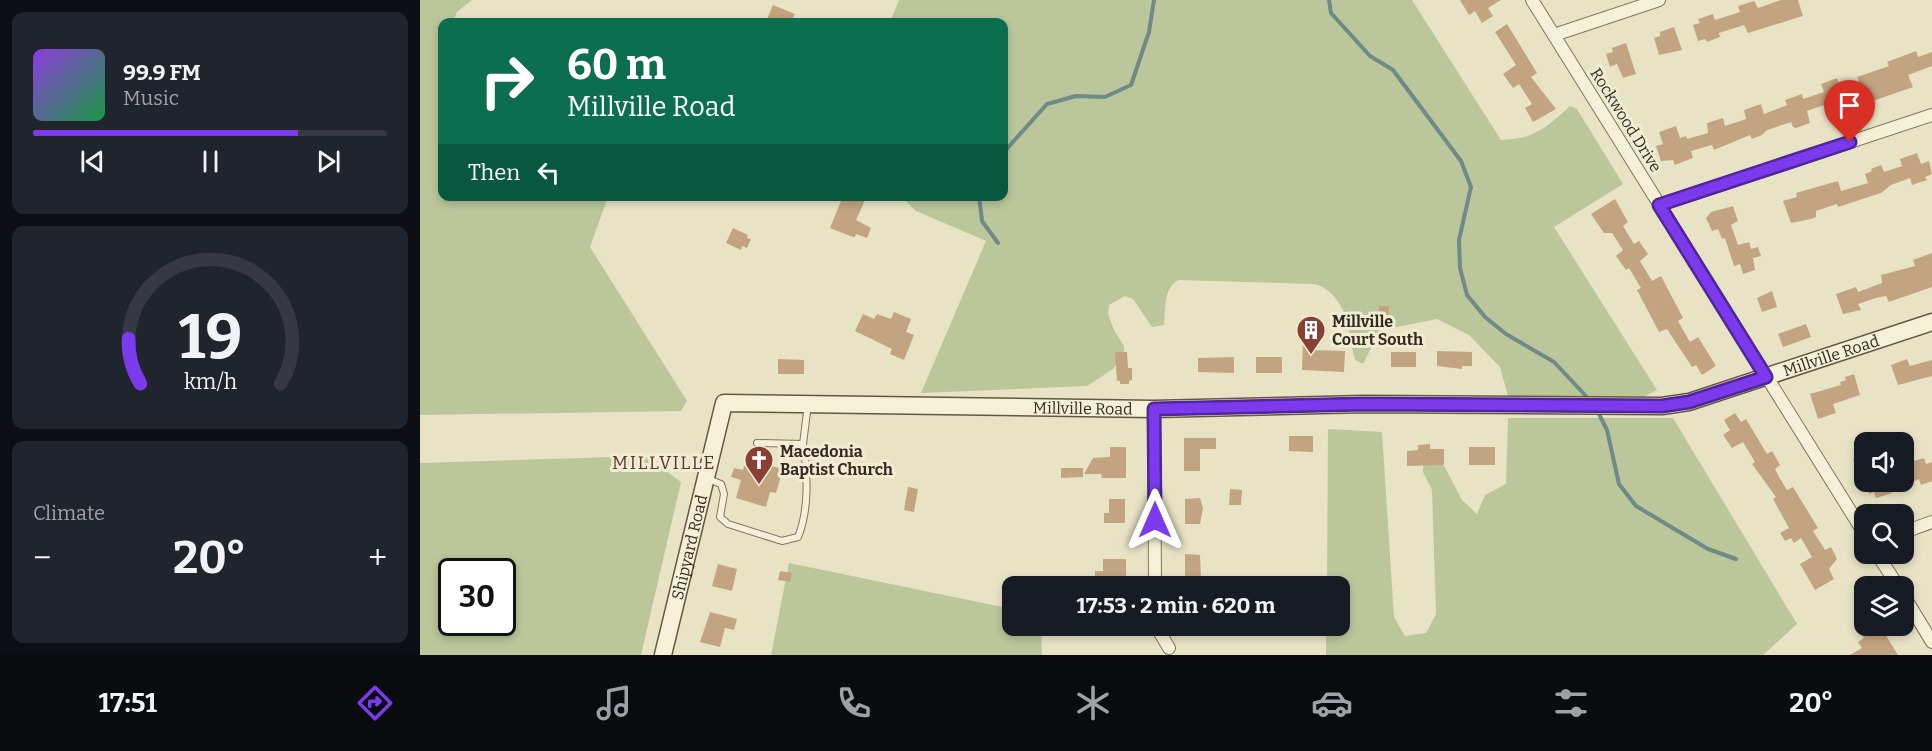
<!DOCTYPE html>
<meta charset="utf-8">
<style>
body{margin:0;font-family:Bitter,serif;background:#20242c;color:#f1f3f6;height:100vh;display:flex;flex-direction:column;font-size:22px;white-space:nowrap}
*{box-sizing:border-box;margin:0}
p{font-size:20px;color:#9ea1a6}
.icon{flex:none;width:33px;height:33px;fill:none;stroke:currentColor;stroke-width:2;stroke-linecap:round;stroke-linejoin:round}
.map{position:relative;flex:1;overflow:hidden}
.sheet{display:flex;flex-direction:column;gap:12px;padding:12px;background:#0d0f14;width:420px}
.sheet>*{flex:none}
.top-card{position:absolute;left:18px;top:18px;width:570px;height:183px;border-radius:12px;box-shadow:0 3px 9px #0003;background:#0b6e4f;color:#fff;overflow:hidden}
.tools{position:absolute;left:1434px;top:432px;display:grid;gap:12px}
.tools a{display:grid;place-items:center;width:60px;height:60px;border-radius:12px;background:#171b24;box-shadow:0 3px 9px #0003;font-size:30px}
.speed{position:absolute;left:18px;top:558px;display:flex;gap:12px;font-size:30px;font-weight:700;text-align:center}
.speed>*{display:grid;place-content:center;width:78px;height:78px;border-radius:50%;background:#171b24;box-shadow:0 3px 9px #0003;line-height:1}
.speed .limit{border:3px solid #111;border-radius:9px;background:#fff;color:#111}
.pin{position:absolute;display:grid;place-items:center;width:51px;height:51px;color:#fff;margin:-62px -26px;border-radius:50% 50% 50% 0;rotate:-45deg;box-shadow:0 0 6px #0007}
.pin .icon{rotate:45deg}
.me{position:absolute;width:66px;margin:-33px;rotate:0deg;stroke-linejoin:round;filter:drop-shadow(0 0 4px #0008)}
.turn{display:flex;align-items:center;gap:21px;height:126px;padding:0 30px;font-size:27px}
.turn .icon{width:78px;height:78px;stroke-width:2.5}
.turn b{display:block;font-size:42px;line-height:51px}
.then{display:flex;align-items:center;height:57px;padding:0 30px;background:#0003;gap:12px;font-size:22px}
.big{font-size:45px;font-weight:700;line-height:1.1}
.sheet .tile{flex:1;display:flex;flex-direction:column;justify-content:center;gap:9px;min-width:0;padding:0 21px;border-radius:12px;background:#20242c}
.sheet .dial{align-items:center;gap:0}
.dial svg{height:156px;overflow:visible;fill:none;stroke:#363941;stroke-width:7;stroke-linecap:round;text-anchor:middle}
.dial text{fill:#f1f3f6;stroke:none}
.song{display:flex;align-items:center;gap:18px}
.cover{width:72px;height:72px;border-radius:9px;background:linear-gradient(135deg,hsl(270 70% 55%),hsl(140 70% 35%))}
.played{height:6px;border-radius:3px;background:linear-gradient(90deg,#7c3aed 75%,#363941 75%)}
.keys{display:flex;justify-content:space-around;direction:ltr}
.heat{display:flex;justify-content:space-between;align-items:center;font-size:33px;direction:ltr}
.trip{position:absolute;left:582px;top:576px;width:348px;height:60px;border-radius:12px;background:#171b24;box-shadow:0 3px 9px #0003;font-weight:700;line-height:60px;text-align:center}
.tabs{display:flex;height:96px;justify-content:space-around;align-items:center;background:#090b0e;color:#9ea1a6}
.tabs .icon{width:42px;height:42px}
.tabs .current{color:#7c3aed}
.tabs b{font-size:27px;color:#f1f3f6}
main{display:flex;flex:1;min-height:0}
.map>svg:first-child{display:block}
.green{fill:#bbc69b;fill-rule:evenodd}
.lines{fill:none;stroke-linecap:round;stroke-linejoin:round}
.stream{stroke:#6f8a87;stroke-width:4}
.building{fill:#c3a480}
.lane-casing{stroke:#82765e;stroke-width:8}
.street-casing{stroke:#82765e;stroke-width:14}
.secondary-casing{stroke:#645741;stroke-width:19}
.lane{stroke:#f5f0d8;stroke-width:6}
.street{stroke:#f5f0d8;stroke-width:12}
.secondary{stroke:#f5f0d8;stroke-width:16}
.route-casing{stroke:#51269a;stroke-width:15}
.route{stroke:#7c3aed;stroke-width:10}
.labels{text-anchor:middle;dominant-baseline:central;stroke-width:6;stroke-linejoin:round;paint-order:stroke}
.street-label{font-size:16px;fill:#342c20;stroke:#f1edd5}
.poi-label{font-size:16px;font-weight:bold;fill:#342c20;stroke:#f1edd5;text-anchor:start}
.neighbourhood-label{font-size:18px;letter-spacing:1.5px;fill:#5c3724;stroke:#f1edd5}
</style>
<main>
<section class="sheet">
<div class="tile">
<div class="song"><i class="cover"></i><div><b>99.9 FM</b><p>Music</p></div></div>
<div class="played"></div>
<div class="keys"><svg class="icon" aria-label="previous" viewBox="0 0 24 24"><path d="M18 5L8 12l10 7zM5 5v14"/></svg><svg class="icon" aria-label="pause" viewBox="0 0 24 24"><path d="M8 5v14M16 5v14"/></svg><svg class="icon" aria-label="next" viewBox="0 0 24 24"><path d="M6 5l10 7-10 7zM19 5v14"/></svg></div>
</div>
<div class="tile dial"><svg viewBox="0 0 100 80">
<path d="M14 69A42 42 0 1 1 86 69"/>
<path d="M14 69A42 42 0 0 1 8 46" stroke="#7c3aed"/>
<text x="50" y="56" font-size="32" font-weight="700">19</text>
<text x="50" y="72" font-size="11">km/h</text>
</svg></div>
<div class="tile"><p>Climate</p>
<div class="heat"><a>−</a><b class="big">20°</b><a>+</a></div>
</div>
</section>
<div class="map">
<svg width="1512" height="655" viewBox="0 0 1512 655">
<rect width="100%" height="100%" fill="#e9e3c6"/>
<!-- green -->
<g class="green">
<polygon points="0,0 52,0 37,12 33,22 22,22 22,49 19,57 22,59 22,196 188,197 170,247 267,401 261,411 0,415"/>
<path d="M479,0H992L1081,140C1114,139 1126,128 1150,106L1157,109L1203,184L1134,227L1237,390L1219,399L1088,396L1080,367L1049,335L1017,319L967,329L954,342L943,364L935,360C928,331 928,295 895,284L759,280C743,287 746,309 744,325L732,327L713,299L705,296L689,305L688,314L694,330L704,346V355L693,369L667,386L501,393L566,241L496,211L484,199L487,196H584V22H470Z"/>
<polygon points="1088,418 1253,418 1377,624 1343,655 906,655 906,626 920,626 920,586 907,586 908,429 962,432 974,617 985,636 1006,633 1016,614 1012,490 1003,472 1004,452 1022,462 1042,500 1057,514 1065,495 1086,484"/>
<path d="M226,456L261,482L221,655H0V463ZM32,572H82V622H32Z"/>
<polygon points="369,563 592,609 592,626 621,626 622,655 351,655"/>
</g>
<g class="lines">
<!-- stream -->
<g class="stream">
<polyline points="909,0 911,13 950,56 973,70 1041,161 1051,187 1039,240 1040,268 1047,295 1065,317 1086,334 1134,362 1166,396"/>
<polyline points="584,152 627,104 656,96 685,97 711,85 729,32 734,0"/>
<polyline points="559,196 562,221 578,243"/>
<polyline points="1177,410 1187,430 1199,484 1216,506 1288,549 1316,559"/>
</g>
</g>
<!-- building -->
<g class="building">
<polygon points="1040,0 1081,0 1068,8 1073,16 1062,23 1055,11 1049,15"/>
<polygon points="1361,0 1378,0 1383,16 1328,33 1324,25 1299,33 1300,37 1287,42 1285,39 1278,41 1273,25 1280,23 1278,19 1293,14 1295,20 1320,12 1318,6 1334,1 1338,8"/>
<polygon points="353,5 375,14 371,22 346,22"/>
<polygon points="1087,24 1117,73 1111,77 1136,109 1113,122 1105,108 1112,104 1099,84 1093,88 1083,74 1096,65 1075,32"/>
<polygon points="1254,27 1262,50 1239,55 1234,38 1240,36 1240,32"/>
<polygon points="1206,43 1216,74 1203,78 1197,64 1190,67 1186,54 1193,52 1192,48"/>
<polygon points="1496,51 1498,57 1512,52 1512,66 1488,75 1493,87 1450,102 1447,95 1426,102 1428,108 1411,113 1407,104 1387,111 1390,123 1376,128 1373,127 1371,122 1347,130 1342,135 1332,139 1330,135 1294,150 1292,145 1271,151 1273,158 1255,165 1253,160 1241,161 1236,146 1243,144 1239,132 1256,126 1260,138 1266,136 1267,139 1288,133 1287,123 1303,118 1305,126 1326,119 1324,110 1341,104 1344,114 1367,105 1365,100 1382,94 1383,99 1404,92 1401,84 1417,78 1421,90 1440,84 1437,77 1469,66 1467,62"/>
<polygon points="1497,153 1501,164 1509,161 1512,174 1505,177 1507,180 1492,185 1490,178 1471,185 1461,193 1418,207 1417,204 1396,211 1396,217 1391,219 1371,223 1363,201 1377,197 1376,193 1418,181 1421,191 1448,183 1445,174 1452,171 1451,169 1461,165 1464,172 1482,166 1480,159"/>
<polygon points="423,196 445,200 436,220 451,228 447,238 436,234 435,237 430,236 410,228"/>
<polygon points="1195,199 1208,222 1203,226 1214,244 1219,241 1228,254 1220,261 1232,281 1241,276 1263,318 1258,321 1270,342 1278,337 1296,366 1282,375 1276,365 1272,367 1247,329 1239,332 1217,290 1221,288 1209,268 1206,270 1196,256 1203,250 1192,233 1184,233 1171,214"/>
<polygon points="1313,206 1318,221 1311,225 1318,245 1329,242 1331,249 1338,247 1341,256 1333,258 1335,270 1323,274 1320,264 1314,266 1305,238 1302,239 1298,229 1292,231 1286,218 1291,212"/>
<polygon points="313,228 328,235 327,238 331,239 327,248 322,246 321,250 306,243"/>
<polygon points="1512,253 1512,287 1469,302 1466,296 1456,298 1438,304 1441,310 1423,314 1416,294 1436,287 1438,292 1462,283 1461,275 1495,266 1493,260"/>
<polygon points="1352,291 1357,307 1342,312 1337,298"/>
<polygon points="959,306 969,306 968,324 959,324"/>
<polygon points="474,312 491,319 486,332 494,335 484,360 470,354 472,349 435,331 443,314 454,319 457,314 471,319"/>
<polygon points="1386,324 1391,337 1363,347 1358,334"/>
<polygon points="883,339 894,339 894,350 925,351 924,372 882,370"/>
<polygon points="1017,351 1052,352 1052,366 1042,366 1042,369 1017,366"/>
<polygon points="695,352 707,352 708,368 712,368 712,380 709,381 709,384 700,384 700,381 697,381"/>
<rect x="971" y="352" width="25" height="15"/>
<polygon points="814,357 814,373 778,372 778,358"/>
<rect x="836" y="357" width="26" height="16"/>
<polygon points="358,359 384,360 384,374 358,374"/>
<polygon points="1487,359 1490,366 1512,360 1512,376 1478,385 1471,365"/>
<polygon points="1434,374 1440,395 1413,404 1416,413 1398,419 1390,394 1421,385 1420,382 1426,380 1425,377"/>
<polygon points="1315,413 1321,422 1326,419 1347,454 1352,451 1360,465 1355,469 1359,477 1367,490 1373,487 1398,528 1393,531 1405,550 1411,547 1417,559 1409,569 1414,579 1395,590 1380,564 1392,557 1381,538 1374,543 1371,538 1365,541 1360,533 1369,528 1353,499 1356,497 1332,464 1335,462 1323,442 1312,448 1303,435 1310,430 1304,420"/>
<polygon points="869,436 893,436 893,452 869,451"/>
<polygon points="764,438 796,438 796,449 780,449 780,471 764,471"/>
<polygon points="1010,444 1010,449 1024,449 1024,465 987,466 987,451 998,450 998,445"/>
<polygon points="690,447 706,447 706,478 682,478 681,474 664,474 673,458 690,457"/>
<rect x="1049" y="447" width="26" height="18"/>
<polygon points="1444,456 1444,487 1442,487 1433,459"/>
<polygon points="1504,458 1506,464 1512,462 1512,481 1501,485 1499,479 1490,483 1484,464"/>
<polygon points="347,465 363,469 356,493 350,492 346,507 316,498 321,480 311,477 314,468 323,470 324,466 345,472"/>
<polygon points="641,468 663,468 663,477 641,478"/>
<polygon points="1445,482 1469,482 1472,493 1456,498 1454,492 1449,494"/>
<polygon points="488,487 498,489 494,512 484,510"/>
<polygon points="810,489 822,490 821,505 809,505"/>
<polygon points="780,498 783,508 780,524 765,524 765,499"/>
<polygon points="689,499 705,499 705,523 684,523 684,513 689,513"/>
<polygon points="765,554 780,555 781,580 765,580"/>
<polygon points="683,559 706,559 706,583 675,584 675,571 683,571"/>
<polygon points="298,564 317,569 312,591 292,586"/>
<polygon points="360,571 372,573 370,582 358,580"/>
<polygon points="290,612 317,619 314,630 305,628 300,647 280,642"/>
<polygon points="1450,626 1455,626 1458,631 1462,629 1478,655 1430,655 1442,648 1438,642 1444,638 1441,633"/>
</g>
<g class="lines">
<!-- lane casing -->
<g class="lane-casing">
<g id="lane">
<polyline points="383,444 388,404"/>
<path d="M288,479L301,484L304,494L300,517L308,524L362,541L378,537C389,511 388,472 383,444L337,443"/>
</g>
</g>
<!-- street casing -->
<g class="street-casing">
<g id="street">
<polyline points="1112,0 1444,533"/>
<polyline points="1134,35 1239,0"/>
<polyline points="1239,205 1512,115"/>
<polyline points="734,409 735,586"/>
<polyline points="1484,532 1512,522"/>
<polyline points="1457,554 1478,586"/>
<polyline points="1484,596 1512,642"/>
<polyline points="736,626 749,648"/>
</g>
</g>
<!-- secondary casing -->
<g class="secondary-casing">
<g id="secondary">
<path id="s1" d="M243,655L304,403L734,409L944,404L1242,406L1269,402L1512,322"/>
</g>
</g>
<!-- lane -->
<use href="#lane" class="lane"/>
<!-- street -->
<use href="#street" class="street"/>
<!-- secondary -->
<use href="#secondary" class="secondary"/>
</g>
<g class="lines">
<!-- route casing -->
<g class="route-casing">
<polyline id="route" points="735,520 734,409 944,404 1242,406 1269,402 1346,377 1239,205 1430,142"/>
</g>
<!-- route -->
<use href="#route" class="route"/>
</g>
<!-- icons -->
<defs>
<g id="building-pin" transform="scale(1.5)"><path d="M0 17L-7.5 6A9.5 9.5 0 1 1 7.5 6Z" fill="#8a3f35" stroke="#f1edd5"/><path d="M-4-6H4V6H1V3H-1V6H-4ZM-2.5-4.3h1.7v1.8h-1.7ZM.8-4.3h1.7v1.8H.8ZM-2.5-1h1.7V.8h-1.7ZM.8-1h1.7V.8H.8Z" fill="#fff"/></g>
<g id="church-pin" transform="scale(1.5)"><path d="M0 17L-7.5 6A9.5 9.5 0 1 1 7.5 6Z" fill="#8a3f35" stroke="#f1edd5"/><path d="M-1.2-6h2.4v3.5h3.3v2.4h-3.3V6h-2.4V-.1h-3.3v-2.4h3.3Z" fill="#fff"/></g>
</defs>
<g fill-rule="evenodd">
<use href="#building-pin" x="891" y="330"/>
<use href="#church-pin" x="339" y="460"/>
</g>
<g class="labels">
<!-- street labels -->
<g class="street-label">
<text transform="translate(1206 120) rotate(58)">Rockwood Drive</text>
<text stroke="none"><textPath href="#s1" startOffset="1374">Millville Road</textPath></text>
<text stroke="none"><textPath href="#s1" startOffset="618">Millville Road</textPath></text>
<text stroke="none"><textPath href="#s1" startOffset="111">Shipyard Road</textPath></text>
</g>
<!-- poi labels -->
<g class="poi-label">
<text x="912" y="321">Millville<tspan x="912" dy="18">Court South</tspan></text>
<text x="360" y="451">Macedonia<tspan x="360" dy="18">Baptist Church</tspan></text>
</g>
<!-- neighbourhood labels -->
<g class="neighbourhood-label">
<text x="244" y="463">MILLVILLE</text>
</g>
</g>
</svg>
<div class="tools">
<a><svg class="icon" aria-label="sound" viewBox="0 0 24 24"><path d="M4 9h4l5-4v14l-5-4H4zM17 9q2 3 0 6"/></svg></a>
<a><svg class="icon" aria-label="search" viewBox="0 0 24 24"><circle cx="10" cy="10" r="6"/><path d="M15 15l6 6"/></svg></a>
<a><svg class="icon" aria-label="layers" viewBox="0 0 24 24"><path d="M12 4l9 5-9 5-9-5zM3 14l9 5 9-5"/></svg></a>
</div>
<div class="speed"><div class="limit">30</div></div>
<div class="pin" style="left:1430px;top:142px;background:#d93025"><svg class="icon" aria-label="arrive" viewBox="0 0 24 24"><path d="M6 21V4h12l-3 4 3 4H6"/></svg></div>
<svg class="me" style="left:735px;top:520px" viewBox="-20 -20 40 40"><path d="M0-17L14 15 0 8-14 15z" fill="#7c3aed" stroke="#fff" stroke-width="4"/></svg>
<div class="trip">17:53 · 2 min · 620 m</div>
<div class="top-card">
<div class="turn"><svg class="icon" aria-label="right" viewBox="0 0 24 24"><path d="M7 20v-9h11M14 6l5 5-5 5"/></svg><div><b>60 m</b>Millville Road</div></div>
<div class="then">Then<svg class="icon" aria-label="left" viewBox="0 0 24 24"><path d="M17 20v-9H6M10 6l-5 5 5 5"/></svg></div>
</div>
</div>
</main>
<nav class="tabs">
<b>17:51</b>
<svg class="icon current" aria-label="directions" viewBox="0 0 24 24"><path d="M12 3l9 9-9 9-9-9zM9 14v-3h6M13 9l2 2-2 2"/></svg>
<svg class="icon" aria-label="music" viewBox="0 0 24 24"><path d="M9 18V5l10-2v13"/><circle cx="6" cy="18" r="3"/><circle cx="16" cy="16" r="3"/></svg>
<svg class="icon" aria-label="phone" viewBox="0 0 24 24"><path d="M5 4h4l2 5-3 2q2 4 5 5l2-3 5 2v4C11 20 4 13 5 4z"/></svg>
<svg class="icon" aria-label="climate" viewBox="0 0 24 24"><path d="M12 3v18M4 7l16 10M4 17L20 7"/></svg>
<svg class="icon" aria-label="car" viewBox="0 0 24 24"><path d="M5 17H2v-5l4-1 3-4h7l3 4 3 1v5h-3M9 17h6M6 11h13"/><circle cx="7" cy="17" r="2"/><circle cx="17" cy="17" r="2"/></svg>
<svg class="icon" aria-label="filters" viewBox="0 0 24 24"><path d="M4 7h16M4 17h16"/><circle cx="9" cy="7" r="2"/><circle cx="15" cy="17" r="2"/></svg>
<b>20°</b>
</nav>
